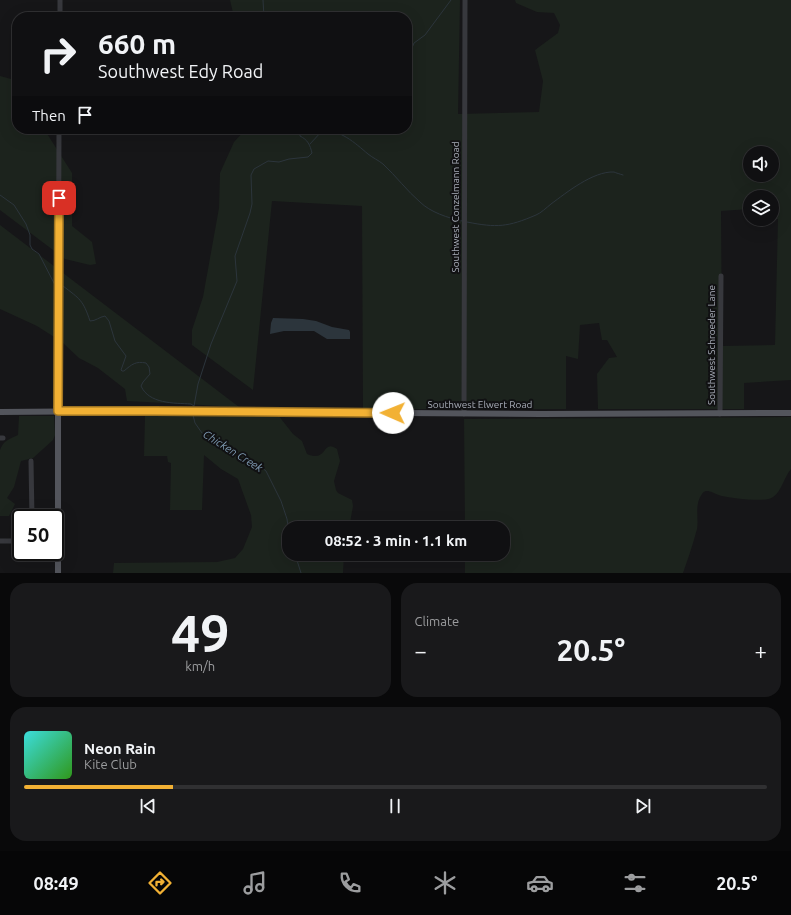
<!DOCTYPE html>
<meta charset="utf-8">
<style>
body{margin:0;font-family:Ubuntu,sans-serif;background:#19191b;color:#f1f3f6;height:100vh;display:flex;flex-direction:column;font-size:15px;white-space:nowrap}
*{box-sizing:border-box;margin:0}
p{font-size:13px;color:#9c9d9f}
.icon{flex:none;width:22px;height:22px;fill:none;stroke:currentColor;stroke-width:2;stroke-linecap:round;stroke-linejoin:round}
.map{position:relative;height:573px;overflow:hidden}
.sheet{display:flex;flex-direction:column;gap:10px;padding:10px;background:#09090a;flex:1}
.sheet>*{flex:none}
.hud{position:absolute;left:12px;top:12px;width:400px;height:122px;border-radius:16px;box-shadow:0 4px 16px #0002,0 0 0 1px #303032;background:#101012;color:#f1f3f6;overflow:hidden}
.fabs{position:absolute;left:743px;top:146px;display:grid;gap:8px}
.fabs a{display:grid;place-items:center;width:36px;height:36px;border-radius:50%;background:#101012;box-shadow:0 4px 16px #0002,0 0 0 1px #303032;font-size:20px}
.speed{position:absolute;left:12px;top:509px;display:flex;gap:8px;font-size:20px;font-weight:700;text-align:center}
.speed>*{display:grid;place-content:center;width:52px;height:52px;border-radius:50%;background:#101012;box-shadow:0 4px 16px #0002,0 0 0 1px #303032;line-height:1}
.speed .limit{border:2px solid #111;border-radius:6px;background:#fff;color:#111}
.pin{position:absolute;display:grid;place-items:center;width:34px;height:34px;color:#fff;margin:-17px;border-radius:8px;box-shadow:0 2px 6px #0006}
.me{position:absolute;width:44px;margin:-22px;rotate:271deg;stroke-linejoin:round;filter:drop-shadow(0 0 3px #0008)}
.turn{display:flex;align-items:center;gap:14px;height:84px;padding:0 20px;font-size:18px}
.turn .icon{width:52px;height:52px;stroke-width:2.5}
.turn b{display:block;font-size:28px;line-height:34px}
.then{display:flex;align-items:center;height:38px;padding:0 20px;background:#0003;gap:8px;font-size:15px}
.big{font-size:30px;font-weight:700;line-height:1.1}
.sheet .card{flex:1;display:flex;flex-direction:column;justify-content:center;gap:6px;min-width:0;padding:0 14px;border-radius:16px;background:#19191b}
.sheet .dial{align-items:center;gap:0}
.dial b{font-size:52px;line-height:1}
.song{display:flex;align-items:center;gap:12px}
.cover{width:48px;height:48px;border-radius:6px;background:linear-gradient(135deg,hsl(180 70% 55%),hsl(110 70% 35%))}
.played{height:4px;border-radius:2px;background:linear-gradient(90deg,#f2b134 20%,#303032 20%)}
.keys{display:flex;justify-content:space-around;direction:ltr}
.heat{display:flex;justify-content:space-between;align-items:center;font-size:22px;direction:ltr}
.sheet .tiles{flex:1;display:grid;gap:10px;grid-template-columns:1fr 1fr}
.card:last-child{grid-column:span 2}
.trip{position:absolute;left:282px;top:521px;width:228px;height:40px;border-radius:16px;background:#101012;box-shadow:0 4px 16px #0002,0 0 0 1px #303032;font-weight:700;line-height:40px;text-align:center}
.tabs{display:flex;height:64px;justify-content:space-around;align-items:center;background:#060607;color:#9c9d9f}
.tabs .icon{width:28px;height:28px}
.tabs .selected{color:#f2b134}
.tabs b{font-size:18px;color:#f1f3f6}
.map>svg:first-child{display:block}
.green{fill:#1c231d;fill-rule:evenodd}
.water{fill:#2c353c}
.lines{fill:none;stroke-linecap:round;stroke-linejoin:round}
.stream{stroke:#2c353c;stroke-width:1}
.minor{stroke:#37383d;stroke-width:5}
.major{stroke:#53555c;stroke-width:6}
.route-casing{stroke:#9d7322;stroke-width:10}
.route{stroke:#f2b134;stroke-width:7}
.labels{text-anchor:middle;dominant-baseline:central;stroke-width:4;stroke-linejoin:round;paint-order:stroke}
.street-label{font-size:10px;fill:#a8adb8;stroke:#111113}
.water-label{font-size:11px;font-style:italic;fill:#7f9bb3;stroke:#111113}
</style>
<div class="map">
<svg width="791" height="573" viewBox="0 0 791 573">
<rect width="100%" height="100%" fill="#161618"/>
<!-- green -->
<g class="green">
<path d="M230,0H460L458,114L539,112L543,81L535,50L558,33L560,25L554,13L537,12L516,3L515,0H791V380L744,383V409H598L597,374L609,358L617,357L607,340H602L599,323L580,325L578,359L566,356V409H363L362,206L272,201L253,390L192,345V330L203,297L219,208L220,173L234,142L246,129H407V17H234ZM750,153H772V175H750ZM750,197H772V219H778L775,345L722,346L721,211L750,209Z"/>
<polygon points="0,76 11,79 17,84 17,129 44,129 72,173 72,226 92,242 96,264 90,265 65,259 0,210"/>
<polygon points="0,225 239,407 127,401 125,389 98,368 79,358 62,342 37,326 0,309"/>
<path d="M154,415H278L293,434L302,441L307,454C328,463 322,438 337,449L340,461L334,481L336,490L338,493L352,500L353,506L349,528H289V554H344L343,573H113L114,563L217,562L235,558L243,549L252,527L251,515L238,479L221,469L204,455L202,510H170L171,463L168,462L167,456H144L145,416Z"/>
<path d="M19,416H54L55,435L53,440L33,458L21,461L14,487L7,498L15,504L9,516H0V450C3,441 9,439 18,435Z"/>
<path d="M791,417V469C784,477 782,491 773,497C766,503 732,498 722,496C717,495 713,492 708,491C705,491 704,491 702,494C694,505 699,518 697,529C693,544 688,559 683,573H465V554H503V528H465L464,419Z"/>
</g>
<!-- water -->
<polygon class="water" points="273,318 303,319 316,321 332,327 349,330 350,332 350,339 327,339 314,331 284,331 270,334 271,323"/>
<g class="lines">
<!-- stream -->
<g class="stream">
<polyline points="263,0 264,17"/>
<polyline points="407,60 414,43 425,35 451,0"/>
<polyline points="301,131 307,129"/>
<path d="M310,144L322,131C340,129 355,143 368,154C373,158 378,160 383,164C396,176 407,191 420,202C430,212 448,218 462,221"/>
<polyline points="0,195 14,205 26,224 30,235 30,245 32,249 39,254 55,285"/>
<path d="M467,222C497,228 508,227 536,215C541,213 546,208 551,204C566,193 593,171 614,172C616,173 620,174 623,175"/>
<path d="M63,286C80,299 83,300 90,321C96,321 99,317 105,316L109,321L115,341L126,356L121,370L122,371H124C132,364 136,361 146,363L149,367L150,374L143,382L141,386C149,404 174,403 191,404L194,406L198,384L211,344L237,281L235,256L250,213L252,204L251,175L254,169L268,161L279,162L289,159L308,157L312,153C310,145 308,140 300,136V132"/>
<polyline points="193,415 195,423 202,433 245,457 254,466 261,467 266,471 281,501 287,519 289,534"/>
<polyline points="295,554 301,573"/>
</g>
<!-- minor -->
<g class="minor">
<polyline points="60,17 60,0"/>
<polyline points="58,411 59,129"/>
<polyline points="464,414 465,0"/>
<polyline points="720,414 721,276"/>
<polyline points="0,438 3,438"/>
<polyline points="31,461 32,518"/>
<polyline points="0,541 21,541"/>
</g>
<!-- major -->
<g class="major">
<polyline points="58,411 58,573"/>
<polyline points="0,412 122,411 541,414 791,413"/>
</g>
</g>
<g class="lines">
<!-- route casing -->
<g class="route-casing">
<polyline id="route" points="59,198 58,411 154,411 393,413"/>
</g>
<!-- route -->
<use href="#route" class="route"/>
</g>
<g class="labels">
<!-- street labels -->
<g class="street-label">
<text transform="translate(455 207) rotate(-90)">Southwest Conzelmann Road</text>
<text transform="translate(711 345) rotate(-90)">Southwest Schroeder Lane</text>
<text x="480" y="404">Southwest Elwert Road</text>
</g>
<!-- water labels -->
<g class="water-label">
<text transform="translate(233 451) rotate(32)">Chicken Creek</text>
</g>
</g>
</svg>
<div class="fabs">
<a><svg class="icon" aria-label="sound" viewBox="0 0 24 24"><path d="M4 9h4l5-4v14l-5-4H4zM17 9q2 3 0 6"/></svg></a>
<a><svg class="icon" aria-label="layers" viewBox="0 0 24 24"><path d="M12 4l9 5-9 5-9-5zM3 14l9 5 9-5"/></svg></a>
</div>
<div class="speed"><div class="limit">50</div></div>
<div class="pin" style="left:59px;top:198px;background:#d93025"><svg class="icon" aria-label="arrive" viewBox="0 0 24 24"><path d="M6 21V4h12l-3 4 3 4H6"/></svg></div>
<svg class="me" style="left:393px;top:413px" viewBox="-20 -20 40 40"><circle r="19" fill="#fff"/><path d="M0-13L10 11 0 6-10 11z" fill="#f2b134"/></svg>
<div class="trip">08:52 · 3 min · 1.1 km</div>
<div class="hud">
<div class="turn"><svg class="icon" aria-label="right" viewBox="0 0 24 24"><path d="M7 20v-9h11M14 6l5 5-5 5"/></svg><div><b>660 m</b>Southwest Edy Road</div></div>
<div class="then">Then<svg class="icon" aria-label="arrive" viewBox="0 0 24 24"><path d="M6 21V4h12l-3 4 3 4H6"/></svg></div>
</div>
</div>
<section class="sheet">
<div class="tiles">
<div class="card dial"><b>49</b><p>km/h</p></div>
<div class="card"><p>Climate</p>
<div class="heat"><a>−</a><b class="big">20.5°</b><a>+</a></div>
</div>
<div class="card">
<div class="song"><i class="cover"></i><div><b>Neon Rain</b><p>Kite Club</p></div></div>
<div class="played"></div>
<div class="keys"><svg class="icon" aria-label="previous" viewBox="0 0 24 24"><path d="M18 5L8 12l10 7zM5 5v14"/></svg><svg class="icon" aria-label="pause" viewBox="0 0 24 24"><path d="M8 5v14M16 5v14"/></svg><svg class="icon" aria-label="next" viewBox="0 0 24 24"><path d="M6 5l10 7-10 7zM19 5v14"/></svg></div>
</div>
</div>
</section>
<nav class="tabs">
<b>08:49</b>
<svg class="icon selected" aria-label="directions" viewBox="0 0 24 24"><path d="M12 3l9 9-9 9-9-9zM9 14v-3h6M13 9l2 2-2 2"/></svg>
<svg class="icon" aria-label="music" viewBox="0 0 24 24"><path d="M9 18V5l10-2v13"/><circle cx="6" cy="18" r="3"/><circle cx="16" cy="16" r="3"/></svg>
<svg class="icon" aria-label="phone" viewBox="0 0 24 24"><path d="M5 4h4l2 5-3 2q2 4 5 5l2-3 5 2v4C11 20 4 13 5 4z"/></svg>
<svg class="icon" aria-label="climate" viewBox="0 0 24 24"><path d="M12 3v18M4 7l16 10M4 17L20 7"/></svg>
<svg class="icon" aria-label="car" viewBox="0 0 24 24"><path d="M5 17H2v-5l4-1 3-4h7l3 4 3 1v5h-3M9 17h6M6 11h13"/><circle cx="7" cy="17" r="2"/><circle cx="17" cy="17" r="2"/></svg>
<svg class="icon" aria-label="filters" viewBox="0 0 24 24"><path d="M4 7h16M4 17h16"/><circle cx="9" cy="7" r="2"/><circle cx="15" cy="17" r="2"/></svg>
<b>20.5°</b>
</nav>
